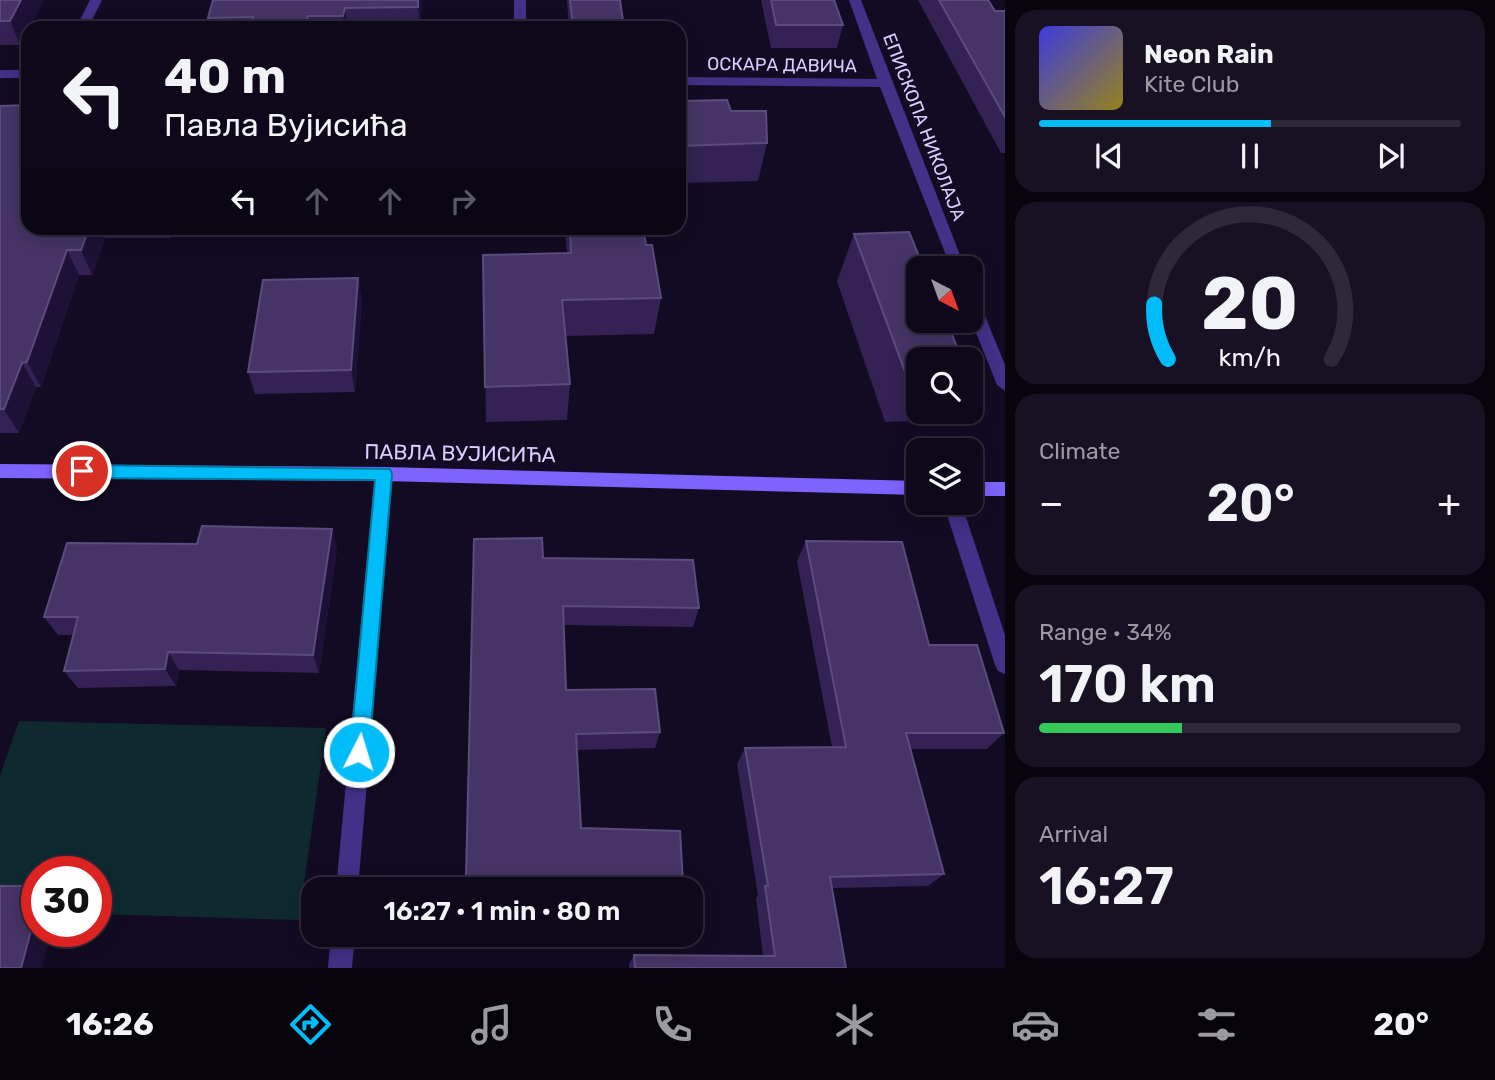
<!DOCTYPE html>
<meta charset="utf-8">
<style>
body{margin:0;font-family:Rubik,sans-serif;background:#171123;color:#f1f3f6;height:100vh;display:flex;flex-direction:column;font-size:26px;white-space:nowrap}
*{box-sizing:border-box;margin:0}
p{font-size:23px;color:#9b9aa2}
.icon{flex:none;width:38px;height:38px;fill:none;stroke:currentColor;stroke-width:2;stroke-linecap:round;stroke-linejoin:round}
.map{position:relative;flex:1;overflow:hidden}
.panel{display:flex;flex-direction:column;gap:10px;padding:10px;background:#08040e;width:490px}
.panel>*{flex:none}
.guide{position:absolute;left:21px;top:21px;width:665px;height:214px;border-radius:21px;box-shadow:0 4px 18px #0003,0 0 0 2px #2e2939;background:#0e081a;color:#f1f3f6;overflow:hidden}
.needle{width:46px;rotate:139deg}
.tools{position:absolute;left:906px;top:256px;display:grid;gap:14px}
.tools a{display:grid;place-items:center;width:77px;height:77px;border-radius:14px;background:#0e081a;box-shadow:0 4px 18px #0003,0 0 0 2px #2e2939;font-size:35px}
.speed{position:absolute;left:21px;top:856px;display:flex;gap:14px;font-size:35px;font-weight:700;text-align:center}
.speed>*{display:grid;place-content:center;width:91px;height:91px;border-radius:50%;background:#0e081a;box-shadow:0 4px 18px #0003,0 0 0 2px #2e2939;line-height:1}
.speed .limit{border:10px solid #d22;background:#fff;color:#111}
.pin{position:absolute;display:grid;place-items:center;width:60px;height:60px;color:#fff;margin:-30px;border:4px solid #fff;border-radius:50%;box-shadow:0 2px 7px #0007}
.me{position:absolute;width:77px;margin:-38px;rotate:5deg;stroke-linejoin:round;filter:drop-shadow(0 0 5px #0008)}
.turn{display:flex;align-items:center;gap:24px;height:147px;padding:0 28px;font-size:32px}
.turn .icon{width:91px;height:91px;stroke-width:2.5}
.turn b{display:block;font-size:49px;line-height:60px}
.lanes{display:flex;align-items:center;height:66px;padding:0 28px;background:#0003;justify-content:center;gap:35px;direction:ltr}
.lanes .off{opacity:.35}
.big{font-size:52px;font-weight:600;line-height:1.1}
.panel .tile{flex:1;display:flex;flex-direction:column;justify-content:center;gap:10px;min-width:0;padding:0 24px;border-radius:21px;background:#171123}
.panel .dial{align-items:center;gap:0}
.dial svg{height:182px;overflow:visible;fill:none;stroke:#2e2939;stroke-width:7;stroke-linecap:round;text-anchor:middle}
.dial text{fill:#f1f3f6;stroke:none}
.song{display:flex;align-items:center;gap:21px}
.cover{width:84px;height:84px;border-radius:10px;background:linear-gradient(135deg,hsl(240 70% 55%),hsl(50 70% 35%))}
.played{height:7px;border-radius:4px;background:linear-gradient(90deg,#00bcf8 55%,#2e2939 55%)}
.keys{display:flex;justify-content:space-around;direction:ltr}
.heat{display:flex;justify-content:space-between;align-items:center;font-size:38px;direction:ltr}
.charge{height:10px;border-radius:5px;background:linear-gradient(90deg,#34c759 34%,#2e2939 0)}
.trip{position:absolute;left:301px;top:877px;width:402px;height:70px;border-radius:21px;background:#0e081a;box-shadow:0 4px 18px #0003,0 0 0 2px #2e2939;font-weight:600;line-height:70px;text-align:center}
.tab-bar{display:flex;height:112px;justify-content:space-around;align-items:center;background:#06030a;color:#9b9aa2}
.tab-bar .icon{width:49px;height:49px}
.tab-bar .on{color:#00bcf8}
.tab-bar b{font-size:32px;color:#f1f3f6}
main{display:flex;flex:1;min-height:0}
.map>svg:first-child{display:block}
.green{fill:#0e2a2e}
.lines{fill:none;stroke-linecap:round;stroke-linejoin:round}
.lane{fill:#413187;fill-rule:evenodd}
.street{fill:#413187;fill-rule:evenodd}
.secondary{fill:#7e64ff;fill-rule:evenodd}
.wall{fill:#332253}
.shaded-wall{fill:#1e1138}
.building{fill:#453465;stroke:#5c4c7e;stroke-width:2}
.route{fill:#00bcf8;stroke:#007aa1;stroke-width:2}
.labels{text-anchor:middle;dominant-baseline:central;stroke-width:7;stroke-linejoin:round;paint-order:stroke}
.far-street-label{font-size:18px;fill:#dacdff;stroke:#130b23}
.street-label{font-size:21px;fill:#dacdff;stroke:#130b23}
</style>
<main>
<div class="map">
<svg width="1005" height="968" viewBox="0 0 1005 968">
<rect width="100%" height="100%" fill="#130b23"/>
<!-- green -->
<polygon class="green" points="19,721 326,728 299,920 96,914 96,872 37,872 37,912 0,911 0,776"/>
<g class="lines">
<!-- lane -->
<polygon class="lane" points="90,0 102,0 88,28 76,28"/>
<!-- street -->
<g class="street">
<rect x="514" y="0" width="12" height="28"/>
<polygon points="849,0 861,0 965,268 951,268 880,87 679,85 679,77 877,79"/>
<rect x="0" y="70" width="28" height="8"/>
<polygon points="971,296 979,301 1005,365 1005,391 997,385 971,320"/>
<polygon points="384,467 390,469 393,474 358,889 336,889 375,474 378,469"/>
<polygon points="943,502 961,502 1005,635 1005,674 998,671 995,665"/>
<polygon points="331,934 355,934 352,968 328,968"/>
</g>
<!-- secondary -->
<g class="secondary">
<polygon points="0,464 384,467 919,481 919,495 384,481 0,478"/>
<rect x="971" y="482" width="34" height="14"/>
</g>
</g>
<!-- wall -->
<g class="wall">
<polygon points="0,0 44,0 29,28 28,28 20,45 0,45"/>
<polygon points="213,0 422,0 420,28 210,28 208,18"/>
<polygon points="567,0 620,0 624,28 569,28"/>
<polygon points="761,0 834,0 843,25 837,48 771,48"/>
<polygon points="918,0 988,0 995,11 1005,11 1005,153 1001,153"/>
<polygon points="679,101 731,111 767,143 758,181 679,183"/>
<polygon points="0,106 28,228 173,228 170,238 105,238 92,275 79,275 41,387 36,387 19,433 0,433"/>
<polygon points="565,228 643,228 646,245 661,298 654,334 565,336 570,384 567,420 486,422 483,255 567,253"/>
<polygon points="854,234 919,359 919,411 948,411 943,420 885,422 837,281"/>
<polygon points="358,278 362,300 355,392 255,394 248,372"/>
<polygon points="332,529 337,549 319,673 179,670 176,686 78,688 64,671 73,635 58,635 44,617 197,544"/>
<polygon points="806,541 929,645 1004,733 987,749 910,749 944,874 928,886 832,888 846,968 629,968 629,964 634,955 763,956 756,898 758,895 737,764 745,748 832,747 797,561"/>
<polygon points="543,558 699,608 693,627 563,625 566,690 660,732 655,748 577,750 581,828 683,883 680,889 467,889 466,877"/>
</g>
<!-- shaded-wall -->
<g class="shaded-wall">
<polygon points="21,0 44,0 29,28 28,28 20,45 10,21"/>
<polygon points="418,0 422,0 420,28 418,7"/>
<polygon points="345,8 347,28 345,28 343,16"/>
<polygon points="308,16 309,28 305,28"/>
<polygon points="89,228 101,228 105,238 92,275 81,250"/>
<polygon points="166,228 173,228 170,238"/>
<polygon points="67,250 79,275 41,387 27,362"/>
<polygon points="358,278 362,300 355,392 351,370"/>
<polygon points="22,363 36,387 19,433 4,409"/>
<polygon points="332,529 337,549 319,673 313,655"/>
<polygon points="168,652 179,670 176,686 165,669"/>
<polygon points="37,908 37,931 51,931 42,968 21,968"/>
</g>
<!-- building -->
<g class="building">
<polygon points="0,0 21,0 10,21 0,21"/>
<polygon points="213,0 418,0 418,7 345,8 343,16 308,16 305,28 250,28 253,17 208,18"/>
<polygon points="570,0 620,0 624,28 573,28"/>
<polygon points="771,0 834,0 843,25 776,25"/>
<polygon points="939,0 988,0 995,11 1005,11 1005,117"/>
<polygon points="727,100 731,111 766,111 767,143 679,146 679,101"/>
<polygon points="28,105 28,228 89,228 81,250 67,250 27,362 22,363 4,409 0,409 0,106"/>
<polygon points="570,228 643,228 646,245 652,245 661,298 562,300 570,384 485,387 483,255 571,253"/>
<polygon points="909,232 924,268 919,268 919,320 946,320 962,359 919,359 919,376 907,377 854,234"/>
<polygon points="358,278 351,370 248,372 263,280"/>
<polygon points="202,526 332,529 313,655 168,652 165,669 64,671 78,617 44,617 67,543 197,544"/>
<polygon points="542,538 543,558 693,560 699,608 563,606 566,690 655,689 660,732 576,734 581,828 680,831 683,883 592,877 466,877 474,539"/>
<polygon points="806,541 902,542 929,645 977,645 1004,733 906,733 944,874 830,877 846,968 635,968 634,955 775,956 765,886 768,886 745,748 846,747"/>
<polygon points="0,886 37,886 37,908 21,968 0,968"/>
</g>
<!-- route -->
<polygon class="route" points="82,465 390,469 392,474 369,752 366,759 359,761 353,759 350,752 375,480 82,478 74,471"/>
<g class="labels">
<!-- far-street labels -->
<g class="far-street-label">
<text transform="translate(782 65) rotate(1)">ОСКАРА ДАВИЧА</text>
<text transform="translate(924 127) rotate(69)">ЕПИСКОПА НИКОЛАЈА</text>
</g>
<!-- street labels -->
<g class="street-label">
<text transform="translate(460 453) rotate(1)">ПАВЛА ВУЈИСИЋА</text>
</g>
</g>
</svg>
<div class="tools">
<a><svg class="needle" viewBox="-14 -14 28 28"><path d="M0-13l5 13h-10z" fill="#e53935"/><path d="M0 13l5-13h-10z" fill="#9b9aa2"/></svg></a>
<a><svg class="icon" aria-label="search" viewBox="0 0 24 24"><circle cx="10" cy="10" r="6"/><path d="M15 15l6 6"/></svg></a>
<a><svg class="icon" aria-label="layers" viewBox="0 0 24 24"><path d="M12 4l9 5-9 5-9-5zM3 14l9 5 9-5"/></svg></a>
</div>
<div class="speed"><div class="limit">30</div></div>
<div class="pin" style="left:82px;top:471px;background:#d93025"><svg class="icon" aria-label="arrive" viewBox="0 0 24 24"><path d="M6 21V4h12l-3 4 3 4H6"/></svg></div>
<svg class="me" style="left:359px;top:752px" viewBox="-20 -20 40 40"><circle r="17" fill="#00bcf8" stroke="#fff" stroke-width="3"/><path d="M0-11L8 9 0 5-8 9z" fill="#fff"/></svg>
<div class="trip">16:27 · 1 min · 80 m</div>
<div class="guide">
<div class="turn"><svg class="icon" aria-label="left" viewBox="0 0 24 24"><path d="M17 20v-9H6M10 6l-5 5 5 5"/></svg><div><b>40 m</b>Павла Вујисића</div></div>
<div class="lanes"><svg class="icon" aria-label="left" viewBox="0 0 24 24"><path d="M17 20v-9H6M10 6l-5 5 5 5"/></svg><svg class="icon off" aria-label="ahead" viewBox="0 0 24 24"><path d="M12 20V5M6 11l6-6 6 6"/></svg><svg class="icon off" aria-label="ahead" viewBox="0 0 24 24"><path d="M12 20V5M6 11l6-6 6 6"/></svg><svg class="icon off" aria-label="right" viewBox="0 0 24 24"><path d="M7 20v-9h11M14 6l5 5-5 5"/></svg></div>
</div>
</div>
<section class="panel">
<div class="tile">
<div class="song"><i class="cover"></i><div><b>Neon Rain</b><p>Kite Club</p></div></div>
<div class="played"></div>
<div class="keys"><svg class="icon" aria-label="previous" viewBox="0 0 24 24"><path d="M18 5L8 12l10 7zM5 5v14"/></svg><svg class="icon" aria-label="pause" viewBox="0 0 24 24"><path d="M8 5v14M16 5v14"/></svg><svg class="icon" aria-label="next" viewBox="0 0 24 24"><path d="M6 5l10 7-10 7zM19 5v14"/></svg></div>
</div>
<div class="tile dial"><svg viewBox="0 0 100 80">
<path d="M14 69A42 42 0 1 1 86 69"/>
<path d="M14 69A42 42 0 0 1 8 45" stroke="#00bcf8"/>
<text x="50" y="56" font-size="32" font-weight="700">20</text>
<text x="50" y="72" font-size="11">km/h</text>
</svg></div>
<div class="tile"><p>Climate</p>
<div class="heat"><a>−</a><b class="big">20°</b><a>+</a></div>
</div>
<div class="tile"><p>Range · 34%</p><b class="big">170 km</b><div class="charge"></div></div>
<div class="tile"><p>Arrival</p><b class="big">16:27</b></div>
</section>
</main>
<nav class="tab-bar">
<b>16:26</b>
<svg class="icon on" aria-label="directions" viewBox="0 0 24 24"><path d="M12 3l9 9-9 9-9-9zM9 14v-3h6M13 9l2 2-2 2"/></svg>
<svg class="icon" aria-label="music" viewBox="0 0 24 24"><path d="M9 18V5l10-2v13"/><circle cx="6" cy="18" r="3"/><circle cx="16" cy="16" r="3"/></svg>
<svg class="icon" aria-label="phone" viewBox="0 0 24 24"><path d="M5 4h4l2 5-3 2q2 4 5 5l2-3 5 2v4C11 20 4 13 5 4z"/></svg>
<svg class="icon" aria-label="climate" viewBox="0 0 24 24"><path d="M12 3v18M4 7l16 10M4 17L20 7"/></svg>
<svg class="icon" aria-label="car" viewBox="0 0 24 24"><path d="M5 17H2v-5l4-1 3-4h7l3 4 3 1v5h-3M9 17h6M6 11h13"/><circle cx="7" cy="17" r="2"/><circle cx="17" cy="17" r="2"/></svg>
<svg class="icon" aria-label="filters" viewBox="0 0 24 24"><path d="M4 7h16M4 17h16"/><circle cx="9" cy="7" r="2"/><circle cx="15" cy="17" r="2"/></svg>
<b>20°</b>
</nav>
